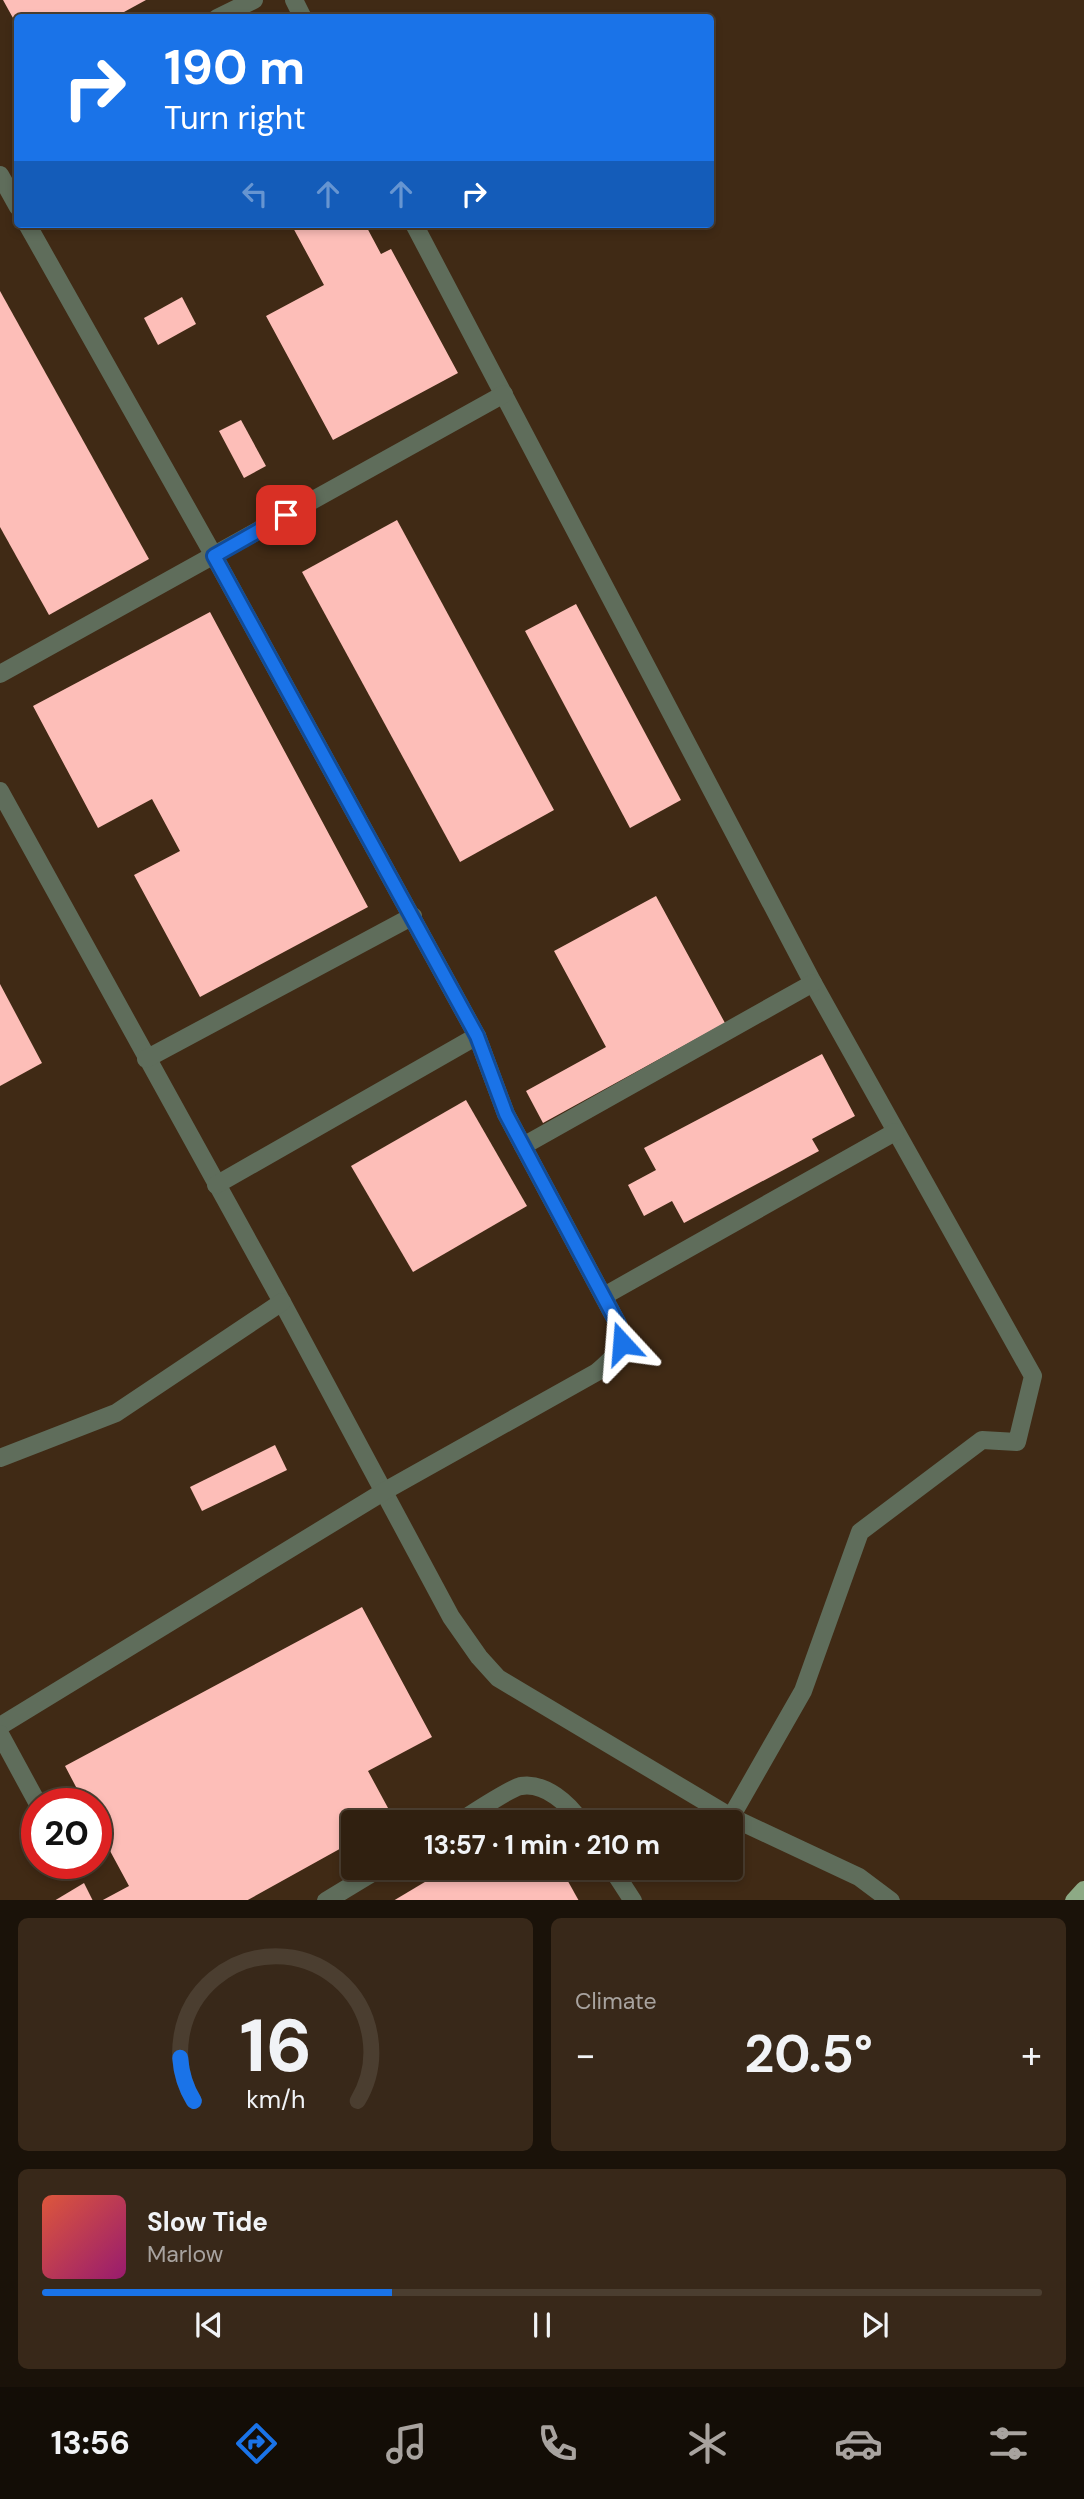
<!DOCTYPE html>
<meta charset="utf-8">
<style>
body{margin:0;font-family:"DM Sans",sans-serif;background:#382819;color:#f1f3f6;height:100vh;display:flex;flex-direction:column;font-size:26px;white-space:nowrap}
*{box-sizing:border-box;margin:0}
p{font-size:23px;color:#a8a39f}
.icon{flex:none;width:38px;height:38px;fill:none;stroke:currentColor;stroke-width:2;stroke-linecap:round;stroke-linejoin:round}
.map{position:relative;height:1900px;overflow:hidden}
.panel{display:flex;flex-direction:column;gap:18px;padding:18px;background:#1a1209;flex:1}
.panel>*{flex:none}
.guide{position:absolute;left:14px;top:14px;width:700px;height:214px;border-radius:7px;box-shadow:0 4px 10px #0003,0 0 0 2px #4b3e30;background:#1a73e8;color:#fff;overflow:hidden}
.speed{position:absolute;left:21px;top:1788px;display:flex;gap:14px;font-size:35px;font-weight:700;text-align:center}
.speed>*{display:grid;place-content:center;width:91px;height:91px;border-radius:50%;background:#302010;box-shadow:0 4px 10px #0003,0 0 0 2px #4b3e30;line-height:1}
.speed .limit{border:10px solid #d22;background:#fff;color:#111}
.pin{position:absolute;display:grid;place-items:center;width:60px;height:60px;color:#fff;margin:-30px;border-radius:14px;box-shadow:0 4px 10px #0006}
.me{position:absolute;width:77px;margin:-38px;rotate:341deg;stroke-linejoin:round;filter:drop-shadow(0 0 5px #0008)}
.turn{display:flex;align-items:center;gap:24px;height:147px;padding:0 35px;font-size:32px}
.turn .icon{width:91px;height:91px;stroke-width:2.5}
.turn b{display:block;font-size:49px;line-height:60px}
.lanes{display:flex;align-items:center;height:66px;padding:0 35px;background:#0003;justify-content:center;gap:35px;direction:ltr}
.lanes .off{opacity:.35}
.big{font-size:52px;font-weight:700;line-height:1.1}
.panel .widget{flex:1;display:flex;flex-direction:column;justify-content:center;gap:10px;min-width:0;padding:0 24px;border-radius:10px;background:#382819}
.panel .dial{align-items:center;gap:0}
.dial svg{height:182px;overflow:visible;fill:none;stroke:#4b3e30;stroke-width:7;stroke-linecap:round;text-anchor:middle}
.dial text{fill:#f1f3f6;stroke:none}
.song{display:flex;align-items:center;gap:21px}
.cover{width:84px;height:84px;border-radius:10px;background:linear-gradient(135deg,hsl(10 70% 55%),hsl(320 70% 35%))}
.played{height:7px;border-radius:4px;background:linear-gradient(90deg,#1a73e8 35%,#4b3e30 35%)}
.keys{display:flex;justify-content:space-around;direction:ltr}
.heat{display:flex;justify-content:space-between;align-items:center;font-size:38px;direction:ltr}
.panel .tiles{flex:1;display:grid;gap:18px;grid-template-columns:1fr 1fr}
.widget:last-child{grid-column:span 2}
.trip{position:absolute;left:341px;top:1810px;width:402px;height:70px;border-radius:7px;background:#302010;box-shadow:0 4px 10px #0003,0 0 0 2px #4b3e30;font-weight:700;line-height:70px;text-align:center}
.tabs{display:flex;height:112px;justify-content:space-around;align-items:center;background:#130d06;color:#a8a39f}
.tabs .icon{width:49px;height:49px}
.tabs .selected{color:#1a73e8}
.tabs b{font-size:32px;color:#f1f3f6}
.map>svg:first-child{display:block}
.building{fill:#fdbeb8}
.lines{fill:none;stroke-linecap:round;stroke-linejoin:round}
.minor{stroke:#5f6d5b;stroke-width:18}
.major{stroke:#8daa85;stroke-width:18}
.route-casing{stroke:#114b97;stroke-width:18}
.route{stroke:#1a73e8;stroke-width:12}
</style>
<div class="map">
<svg width="1084" height="1901" viewBox="0 0 1084 1901">
<rect width="100%" height="100%" fill="#402a15"/>
<!-- building -->
<g class="building">
<polygon points="3,0 146,0 113,18 18,18 18,27"/>
<polygon points="291,224 365,224 381,254 391,249 458,373 333,440 266,316 324,285"/>
<polygon points="0,291 149,559 49,615 0,527"/>
<polygon points="182,297 196,324 158,345 144,318"/>
<polygon points="241,420 266,466 244,478 219,431"/>
<polygon points="397,520 554,810 460,862 302,572"/>
<polygon points="576,604 681,800 630,828 525,631"/>
<polygon points="210,612 368,907 200,997 134,875 180,851 152,799 98,828 33,706"/>
<polygon points="656,896 725,1023 543,1123 526,1091 606,1047 554,951"/>
<polygon points="0,984 42,1063 0,1086"/>
<polygon points="822,1054 855,1116 812,1139 819,1151 684,1223 672,1201 644,1216 628,1185 656,1170 644,1148"/>
<polygon points="466,1100 527,1206 413,1272 351,1166"/>
<polygon points="275,1445 287,1470 202,1511 190,1487"/>
<polygon points="362,1607 432,1737 368,1771 394,1819 389,1822 354,1822 354,1841 246,1901 101,1901 129,1886 96,1825 96,1804 85,1804 65,1766"/>
<polygon points="450,1867 560,1867 579,1901 393,1901"/>
<polygon points="84,1883 93,1901 54,1901"/>
</g>
<g class="lines">
<!-- minor -->
<g class="minor">
<polyline points="294,0 303,18"/>
<polyline points="217,18 254,0"/>
<polyline points="0,175 18,207"/>
<polyline points="414,224 813,983 1033,1376 1017,1442 982,1440 860,1532 803,1691 731,1817"/>
<polyline points="0,674 504,394"/>
<polyline points="0,791 282,1302 451,1617 479,1657 498,1678 731,1817 859,1877 891,1901"/>
<polyline points="146,1059 413,916"/>
<polyline points="523,1146 813,983"/>
<polyline points="216,1185 477,1036"/>
<polyline points="604,1296 895,1132"/>
<polyline points="0,1458 116,1413 282,1302"/>
<path d="M0,1726L383,1492L597,1372C618,1353 624,1352 618,1324L506,1114L477,1036L214,556L27,224"/>
<polyline points="0,1734 38,1804"/>
<path d="M459,1822C470,1815 512,1787 521,1786C545,1782 569,1804 581,1822"/>
<polyline points="611,1867 633,1901"/>
<polyline points="326,1901 382,1867"/>
</g>
<!-- major -->
<polyline class="major" points="1074,1901 1084,1890"/>
</g>
<g class="lines">
<!-- route casing -->
<g class="route-casing">
<polyline id="route" points="286,515 214,556 477,1036 506,1114 618,1324 622,1343"/>
</g>
<!-- route -->
<use href="#route" class="route"/>
</g>
</svg>
<div class="speed"><div class="limit">20</div></div>
<div class="pin" style="left:286px;top:515px;background:#d93025"><svg class="icon" aria-label="arrive" viewBox="0 0 24 24"><path d="M6 21V4h12l-3 4 3 4H6"/></svg></div>
<svg class="me" style="left:622px;top:1343px" viewBox="-20 -20 40 40"><path d="M0-17L14 15 0 8-14 15z" fill="#1a73e8" stroke="#fff" stroke-width="4"/></svg>
<div class="trip">13:57 · 1 min · 210 m</div>
<div class="guide">
<div class="turn"><svg class="icon" aria-label="right" viewBox="0 0 24 24"><path d="M7 20v-9h11M14 6l5 5-5 5"/></svg><div><b>190 m</b>Turn right</div></div>
<div class="lanes"><svg class="icon off" aria-label="left" viewBox="0 0 24 24"><path d="M17 20v-9H6M10 6l-5 5 5 5"/></svg><svg class="icon off" aria-label="ahead" viewBox="0 0 24 24"><path d="M12 20V5M6 11l6-6 6 6"/></svg><svg class="icon off" aria-label="ahead" viewBox="0 0 24 24"><path d="M12 20V5M6 11l6-6 6 6"/></svg><svg class="icon" aria-label="right" viewBox="0 0 24 24"><path d="M7 20v-9h11M14 6l5 5-5 5"/></svg></div>
</div>
</div>
<section class="panel">
<div class="tiles">
<div class="widget dial"><svg viewBox="0 0 100 80">
<path d="M14 69A42 42 0 1 1 86 69"/>
<path d="M14 69A42 42 0 0 1 8 50" stroke="#1a73e8"/>
<text x="50" y="56" font-size="32" font-weight="700">16</text>
<text x="50" y="72" font-size="11">km/h</text>
</svg></div>
<div class="widget"><p>Climate</p>
<div class="heat"><a>−</a><b class="big">20.5°</b><a>+</a></div>
</div>
<div class="widget">
<div class="song"><i class="cover"></i><div><b>Slow Tide</b><p>Marlow</p></div></div>
<div class="played"></div>
<div class="keys"><svg class="icon" aria-label="previous" viewBox="0 0 24 24"><path d="M18 5L8 12l10 7zM5 5v14"/></svg><svg class="icon" aria-label="pause" viewBox="0 0 24 24"><path d="M8 5v14M16 5v14"/></svg><svg class="icon" aria-label="next" viewBox="0 0 24 24"><path d="M6 5l10 7-10 7zM19 5v14"/></svg></div>
</div>
</div>
</section>
<nav class="tabs">
<b>13:56</b>
<svg class="icon selected" aria-label="directions" viewBox="0 0 24 24"><path d="M12 3l9 9-9 9-9-9zM9 14v-3h6M13 9l2 2-2 2"/></svg>
<svg class="icon" aria-label="music" viewBox="0 0 24 24"><path d="M9 18V5l10-2v13"/><circle cx="6" cy="18" r="3"/><circle cx="16" cy="16" r="3"/></svg>
<svg class="icon" aria-label="phone" viewBox="0 0 24 24"><path d="M5 4h4l2 5-3 2q2 4 5 5l2-3 5 2v4C11 20 4 13 5 4z"/></svg>
<svg class="icon" aria-label="climate" viewBox="0 0 24 24"><path d="M12 3v18M4 7l16 10M4 17L20 7"/></svg>
<svg class="icon" aria-label="car" viewBox="0 0 24 24"><path d="M5 17H2v-5l4-1 3-4h7l3 4 3 1v5h-3M9 17h6M6 11h13"/><circle cx="7" cy="17" r="2"/><circle cx="17" cy="17" r="2"/></svg>
<svg class="icon" aria-label="filters" viewBox="0 0 24 24"><path d="M4 7h16M4 17h16"/><circle cx="9" cy="7" r="2"/><circle cx="15" cy="17" r="2"/></svg>
</nav>
